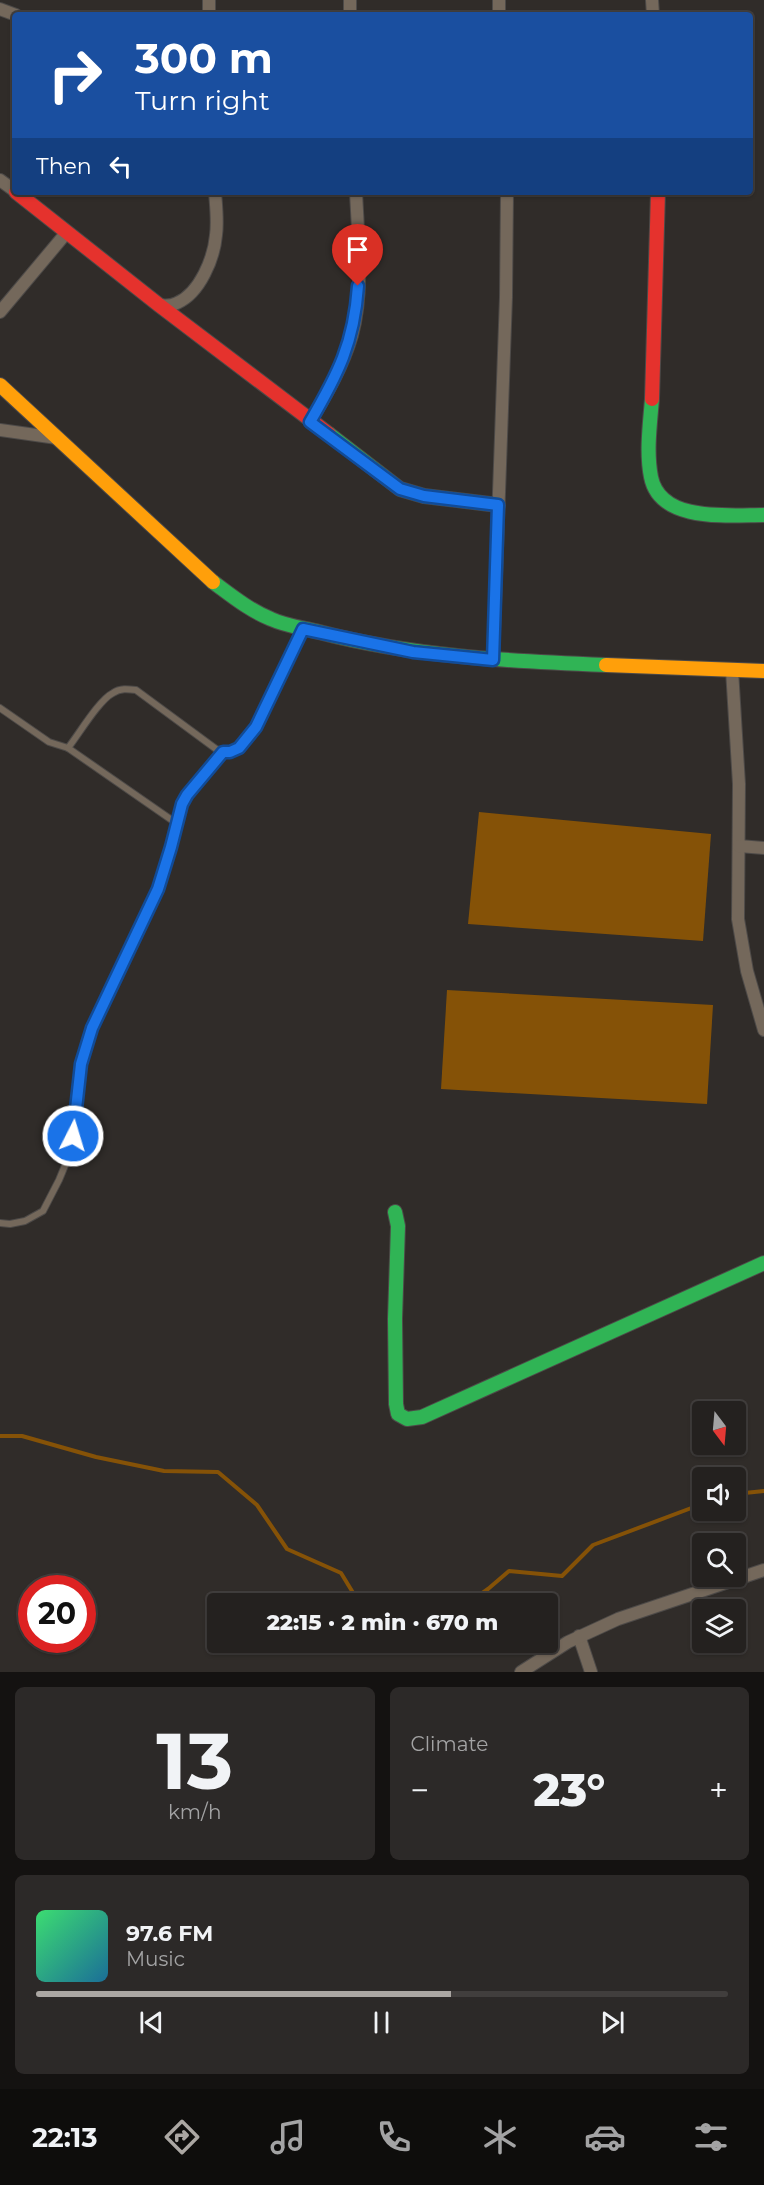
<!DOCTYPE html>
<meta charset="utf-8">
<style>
body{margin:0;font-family:Montserrat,sans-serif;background:#2c2928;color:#f1f3f6;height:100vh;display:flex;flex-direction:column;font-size:22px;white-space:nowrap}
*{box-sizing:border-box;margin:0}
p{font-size:20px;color:#a3a3a4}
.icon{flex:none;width:33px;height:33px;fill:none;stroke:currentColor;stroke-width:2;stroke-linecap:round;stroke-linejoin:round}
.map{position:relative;height:1672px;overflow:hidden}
.details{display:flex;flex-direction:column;gap:15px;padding:15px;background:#141211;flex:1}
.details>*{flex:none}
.top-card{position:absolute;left:12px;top:12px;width:741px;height:183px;border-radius:6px;box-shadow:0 2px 4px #0004,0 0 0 2px #413e3d;background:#1a4fa0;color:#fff;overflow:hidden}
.needle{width:39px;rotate:164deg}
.fabs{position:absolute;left:692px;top:1401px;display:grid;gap:12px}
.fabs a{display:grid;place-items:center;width:54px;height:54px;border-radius:6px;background:#24211f;box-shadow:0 2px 4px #0004,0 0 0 2px #413e3d;font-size:30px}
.speed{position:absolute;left:18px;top:1575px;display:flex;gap:12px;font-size:30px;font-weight:700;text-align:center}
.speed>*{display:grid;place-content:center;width:78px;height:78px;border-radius:50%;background:#24211f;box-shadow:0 2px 4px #0004,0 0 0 2px #413e3d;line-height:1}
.speed .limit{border:9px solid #d22;background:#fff;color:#111}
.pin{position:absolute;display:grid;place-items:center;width:51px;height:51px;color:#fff;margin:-62px -26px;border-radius:50% 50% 50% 0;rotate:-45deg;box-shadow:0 0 6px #0007}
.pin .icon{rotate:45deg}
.me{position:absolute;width:66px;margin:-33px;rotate:5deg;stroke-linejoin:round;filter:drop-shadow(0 0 4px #0008)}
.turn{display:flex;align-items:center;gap:21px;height:126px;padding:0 24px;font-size:27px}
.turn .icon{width:78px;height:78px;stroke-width:2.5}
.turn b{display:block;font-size:42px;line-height:51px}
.then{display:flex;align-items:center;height:57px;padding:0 24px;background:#0003;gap:12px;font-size:22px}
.big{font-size:45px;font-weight:800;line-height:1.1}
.details .widget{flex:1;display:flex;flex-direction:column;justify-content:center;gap:9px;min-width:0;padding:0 21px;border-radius:9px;background:#2c2928}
.details .dial{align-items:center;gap:0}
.dial b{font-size:78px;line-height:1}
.song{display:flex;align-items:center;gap:18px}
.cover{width:72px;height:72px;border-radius:9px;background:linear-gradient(135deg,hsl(140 70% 55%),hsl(200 70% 35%))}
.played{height:6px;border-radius:3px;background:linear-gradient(90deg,#aba7a3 60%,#413e3d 60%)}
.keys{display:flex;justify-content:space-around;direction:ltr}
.heat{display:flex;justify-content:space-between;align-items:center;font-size:33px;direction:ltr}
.details .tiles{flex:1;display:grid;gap:15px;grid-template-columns:1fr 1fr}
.widget:last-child{grid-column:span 2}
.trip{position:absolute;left:207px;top:1593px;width:351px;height:60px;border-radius:6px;background:#24211f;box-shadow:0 2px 4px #0004,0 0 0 2px #413e3d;font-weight:800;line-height:60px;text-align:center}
.tabs{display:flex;height:96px;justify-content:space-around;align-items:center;background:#0e0d0c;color:#a3a3a4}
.tabs .icon{width:42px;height:42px}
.tabs .current{color:#aba7a3}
.tabs b{font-size:27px;color:#f1f3f6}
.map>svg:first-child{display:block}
.water{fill:#855207}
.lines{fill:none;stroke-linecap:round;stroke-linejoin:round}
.stream{stroke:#855207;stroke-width:4}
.lane-casing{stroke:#4d4a48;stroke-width:8}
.street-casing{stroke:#4d4a48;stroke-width:14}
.fast-casing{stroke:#4d4a48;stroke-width:16}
.slow-casing{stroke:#4d4a48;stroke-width:16}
.jam-casing{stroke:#4d4a48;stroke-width:16}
.lane{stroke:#74685b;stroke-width:6}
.street{stroke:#74685b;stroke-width:12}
.fast{stroke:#30b455;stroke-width:14}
.slow{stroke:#ff9f0a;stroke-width:14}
.jam{stroke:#e5322d;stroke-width:14}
.route-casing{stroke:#114b97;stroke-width:15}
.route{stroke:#1a73e8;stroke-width:10}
</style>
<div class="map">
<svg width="764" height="1672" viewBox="0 0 764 1672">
<rect width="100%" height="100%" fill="#302c29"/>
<!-- water -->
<g class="water">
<polygon points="479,812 711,834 703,941 468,924"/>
<polygon points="447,990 713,1005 707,1104 441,1089"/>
</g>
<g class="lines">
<!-- stream -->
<g class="stream">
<polyline points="0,1436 22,1436 96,1457 164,1471 218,1472 257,1505 287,1549 341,1573 355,1596 368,1604"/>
<polyline points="735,1494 764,1491"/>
<polyline points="467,1604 488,1589 509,1571 562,1576 593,1545 702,1504"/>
</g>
<!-- lane casing -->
<g class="lane-casing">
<g id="lane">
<polyline points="0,708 49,742 68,748 176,823"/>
<path d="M68,748C79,734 99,700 113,693C120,688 128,689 136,690L216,749C224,752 232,753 239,749C257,737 291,654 302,631"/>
<polyline points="0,1223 10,1224 25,1221 43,1211 59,1180 66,1163 73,1136 77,1089 86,1045 158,889 171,847 182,804 187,795 223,752"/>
</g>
</g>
<!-- street casing -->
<g class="street-casing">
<g id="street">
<polyline points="209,0 209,15"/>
<polyline points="350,0 350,15"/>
<polyline points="499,0 499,15"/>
<polyline points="652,0 653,15"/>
<polyline points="0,9 16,15"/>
<polyline points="0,180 15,191"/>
<path d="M159,305C165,306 171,306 177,303C200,293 214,258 216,235C218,221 216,206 215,192"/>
<polyline points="0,312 67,232"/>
<path d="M310,422C327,394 343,366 352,335C364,292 358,236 356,192"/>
<polyline points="0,430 57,438"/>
<polyline points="493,660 506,297 507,192"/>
<polyline points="732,670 739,784 738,919 747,971 764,1030"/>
<polyline points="739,846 764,848"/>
<polyline points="579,1636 591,1672"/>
<polyline points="521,1672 568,1642 618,1619 764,1570"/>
</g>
</g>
<!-- fast casing -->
<g class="fast-casing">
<g id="fast">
<path d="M652,399C650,424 646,452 651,477C660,523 729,515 764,515"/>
<polyline points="329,434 400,489 424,496 498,505"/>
<path d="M213,582C232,596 249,610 271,619C286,626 304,628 319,632C414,657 509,661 606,665"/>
<polyline points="395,1212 398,1226 395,1319 396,1404 398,1414 407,1419 422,1417 764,1263"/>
</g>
</g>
<!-- slow casing -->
<g class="slow-casing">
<g id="slow">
<polyline points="0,385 213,582"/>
<polyline points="606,665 764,671"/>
</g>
</g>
<!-- jam casing -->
<g class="jam-casing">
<g id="jam">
<polyline points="16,192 159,305 329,434"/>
<polyline points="652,399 658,192"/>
</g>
</g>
<!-- lane -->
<use href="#lane" class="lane"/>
<!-- street -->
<use href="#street" class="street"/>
<!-- fast -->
<use href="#fast" class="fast"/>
<!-- slow -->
<use href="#slow" class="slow"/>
<!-- jam -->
<use href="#jam" class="jam"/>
</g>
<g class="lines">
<!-- route casing -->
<g class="route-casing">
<path id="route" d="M73,1136L81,1064L92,1028L158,889L171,847L182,804L187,795L223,752H230L239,748L256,727L303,629L413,652L493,660L498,505L424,496L400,489L310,422C338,374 354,343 358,286"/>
</g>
<!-- route -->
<use href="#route" class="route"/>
</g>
</svg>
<div class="fabs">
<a><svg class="needle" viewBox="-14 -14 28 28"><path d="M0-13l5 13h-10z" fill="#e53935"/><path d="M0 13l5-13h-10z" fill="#a3a3a4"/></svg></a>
<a><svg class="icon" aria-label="sound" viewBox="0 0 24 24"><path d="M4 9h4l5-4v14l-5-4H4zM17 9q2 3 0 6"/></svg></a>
<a><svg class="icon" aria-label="search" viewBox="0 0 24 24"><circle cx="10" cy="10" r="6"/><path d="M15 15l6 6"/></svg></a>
<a><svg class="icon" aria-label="layers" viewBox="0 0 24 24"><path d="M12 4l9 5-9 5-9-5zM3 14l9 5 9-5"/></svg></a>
</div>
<div class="speed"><div class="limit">20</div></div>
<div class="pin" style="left:358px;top:286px;background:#d93025"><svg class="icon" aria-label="arrive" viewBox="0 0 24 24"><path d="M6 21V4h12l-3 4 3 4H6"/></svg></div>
<svg class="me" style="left:73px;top:1136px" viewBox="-20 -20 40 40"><circle r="17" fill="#1a73e8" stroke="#fff" stroke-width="3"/><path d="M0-11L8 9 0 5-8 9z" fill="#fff"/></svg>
<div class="trip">22:15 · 2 min · 670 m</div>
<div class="top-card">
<div class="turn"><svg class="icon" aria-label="right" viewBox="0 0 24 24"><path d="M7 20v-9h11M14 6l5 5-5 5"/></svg><div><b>300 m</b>Turn right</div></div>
<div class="then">Then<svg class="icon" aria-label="left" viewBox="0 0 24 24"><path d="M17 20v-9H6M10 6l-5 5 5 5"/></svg></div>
</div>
</div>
<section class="details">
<div class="tiles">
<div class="widget dial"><b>13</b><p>km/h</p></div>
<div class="widget"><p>Climate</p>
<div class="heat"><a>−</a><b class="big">23°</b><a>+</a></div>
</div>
<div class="widget">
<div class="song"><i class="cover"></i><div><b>97.6 FM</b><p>Music</p></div></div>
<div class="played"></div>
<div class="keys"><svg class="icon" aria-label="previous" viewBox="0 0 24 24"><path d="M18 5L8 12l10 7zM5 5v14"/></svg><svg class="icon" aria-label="pause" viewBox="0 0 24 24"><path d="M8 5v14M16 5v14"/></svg><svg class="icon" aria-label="next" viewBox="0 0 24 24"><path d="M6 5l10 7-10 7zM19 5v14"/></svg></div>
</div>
</div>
</section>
<nav class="tabs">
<b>22:13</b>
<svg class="icon current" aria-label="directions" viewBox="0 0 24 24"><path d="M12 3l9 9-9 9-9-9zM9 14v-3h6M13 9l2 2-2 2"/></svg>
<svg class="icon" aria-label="music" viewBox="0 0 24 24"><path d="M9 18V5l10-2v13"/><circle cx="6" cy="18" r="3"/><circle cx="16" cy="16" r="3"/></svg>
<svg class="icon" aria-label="phone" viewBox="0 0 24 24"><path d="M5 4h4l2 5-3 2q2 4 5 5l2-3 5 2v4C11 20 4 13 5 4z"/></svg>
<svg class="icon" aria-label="climate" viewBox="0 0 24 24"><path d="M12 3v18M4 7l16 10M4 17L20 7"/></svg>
<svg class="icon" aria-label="car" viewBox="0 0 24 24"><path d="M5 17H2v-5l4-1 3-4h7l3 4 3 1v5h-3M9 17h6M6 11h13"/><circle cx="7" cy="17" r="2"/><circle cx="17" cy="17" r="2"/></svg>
<svg class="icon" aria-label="filters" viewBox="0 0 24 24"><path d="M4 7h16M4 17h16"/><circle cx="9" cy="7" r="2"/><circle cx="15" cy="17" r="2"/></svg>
</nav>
